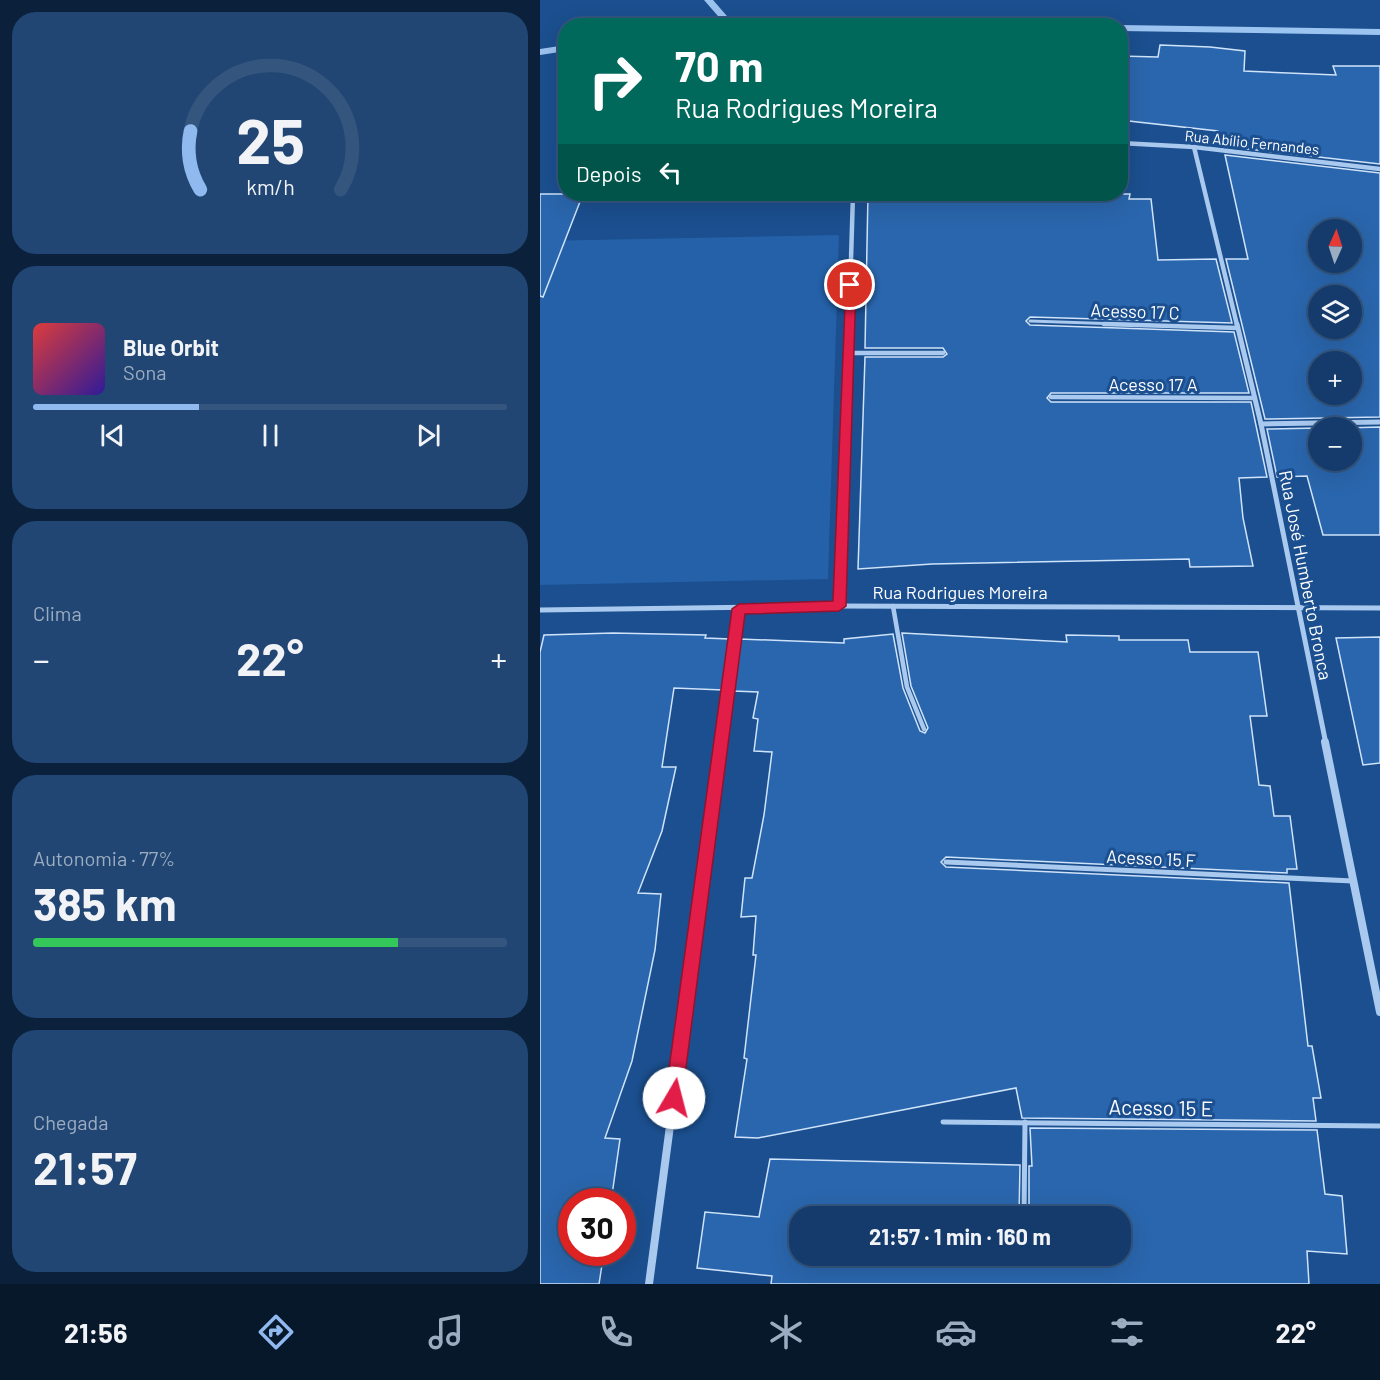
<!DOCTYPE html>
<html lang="pt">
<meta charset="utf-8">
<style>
body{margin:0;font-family:Barlow,sans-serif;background:#214673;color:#f1f3f6;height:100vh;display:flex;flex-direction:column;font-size:22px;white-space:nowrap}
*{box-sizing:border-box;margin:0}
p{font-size:20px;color:#9dadc1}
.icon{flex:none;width:33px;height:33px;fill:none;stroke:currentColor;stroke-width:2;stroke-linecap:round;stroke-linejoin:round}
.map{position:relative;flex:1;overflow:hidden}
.sheet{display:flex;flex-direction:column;gap:12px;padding:12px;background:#0b203b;width:540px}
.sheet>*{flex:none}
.top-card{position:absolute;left:18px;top:18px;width:570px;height:183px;border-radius:24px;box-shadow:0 6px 24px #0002,0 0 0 2px #33557e;background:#00695c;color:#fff;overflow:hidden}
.needle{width:39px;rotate:3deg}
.fabs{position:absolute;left:768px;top:219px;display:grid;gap:12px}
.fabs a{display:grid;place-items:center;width:54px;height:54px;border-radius:50%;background:#143b6b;box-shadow:0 6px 24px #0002,0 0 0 2px #33557e;font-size:30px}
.speed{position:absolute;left:18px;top:1188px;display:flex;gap:12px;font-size:30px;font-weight:700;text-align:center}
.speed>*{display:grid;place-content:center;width:78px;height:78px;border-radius:50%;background:#143b6b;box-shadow:0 6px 24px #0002,0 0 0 2px #33557e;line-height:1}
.speed .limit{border:9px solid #d22;background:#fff;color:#111}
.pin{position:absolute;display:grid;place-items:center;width:51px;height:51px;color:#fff;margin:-26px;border:3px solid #fff;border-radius:50%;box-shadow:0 2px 6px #0007}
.me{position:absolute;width:66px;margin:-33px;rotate:8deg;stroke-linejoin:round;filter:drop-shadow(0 0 4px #0008)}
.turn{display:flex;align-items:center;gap:21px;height:126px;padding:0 18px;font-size:27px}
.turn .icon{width:78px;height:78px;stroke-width:2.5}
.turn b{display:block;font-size:42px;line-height:51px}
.then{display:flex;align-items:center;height:57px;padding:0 18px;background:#0003;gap:12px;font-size:22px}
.big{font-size:45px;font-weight:700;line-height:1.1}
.sheet .tile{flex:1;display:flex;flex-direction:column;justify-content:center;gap:9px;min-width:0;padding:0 21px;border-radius:24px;background:#214673}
.sheet .dial{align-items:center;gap:0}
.dial svg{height:156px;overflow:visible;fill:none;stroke:#33557e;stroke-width:7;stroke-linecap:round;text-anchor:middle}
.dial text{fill:#f1f3f6;stroke:none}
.song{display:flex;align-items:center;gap:18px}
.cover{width:72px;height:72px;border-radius:9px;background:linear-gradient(135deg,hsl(0 70% 55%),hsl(250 70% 35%))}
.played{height:6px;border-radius:3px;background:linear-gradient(90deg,#90b9f0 35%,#33557e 35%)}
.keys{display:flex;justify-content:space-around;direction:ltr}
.heat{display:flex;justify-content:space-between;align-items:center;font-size:33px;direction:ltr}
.charge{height:9px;border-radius:4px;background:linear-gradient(90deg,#34c759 77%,#33557e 0)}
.trip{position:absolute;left:249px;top:1206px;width:342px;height:60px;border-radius:24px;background:#143b6b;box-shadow:0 6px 24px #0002,0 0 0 2px #33557e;font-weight:700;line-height:60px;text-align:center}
.dock{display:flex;height:96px;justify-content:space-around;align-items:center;background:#08182b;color:#9dadc1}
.dock .icon{width:42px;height:42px}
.dock .on{color:#90b9f0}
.dock b{font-size:27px;color:#f1f3f6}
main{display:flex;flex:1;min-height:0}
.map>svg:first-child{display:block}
.green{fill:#2461a8}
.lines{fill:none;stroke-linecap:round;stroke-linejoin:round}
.stream{fill:#9cc4f0;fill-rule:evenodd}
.building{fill:#2a66ad;stroke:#cfe3fa;stroke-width:1.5;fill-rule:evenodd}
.service-far2{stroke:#a9c9ee;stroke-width:3}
.service-far1{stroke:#a9c9ee;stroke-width:4.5}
.service{stroke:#a9c9ee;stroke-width:5}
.minor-far2{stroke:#a9c9ee;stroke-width:4.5}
.minor-far1{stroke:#a9c9ee;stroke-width:5}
.minor{stroke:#a9c9ee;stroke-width:8}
.route{fill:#e11d48;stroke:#92132f;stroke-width:1.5}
.labels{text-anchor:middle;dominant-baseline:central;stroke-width:6;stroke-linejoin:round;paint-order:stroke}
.far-street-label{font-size:15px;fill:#fff;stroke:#1b4f8f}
.street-label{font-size:18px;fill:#fff;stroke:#1b4f8f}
.near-street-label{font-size:21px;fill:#fff;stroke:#1b4f8f}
</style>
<main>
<section class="sheet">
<div class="tile dial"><svg viewBox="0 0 100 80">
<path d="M14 69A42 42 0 1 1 86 69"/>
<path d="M14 69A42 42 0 0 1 9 39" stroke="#90b9f0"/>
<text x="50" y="56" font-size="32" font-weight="700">25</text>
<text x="50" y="72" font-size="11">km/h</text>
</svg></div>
<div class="tile">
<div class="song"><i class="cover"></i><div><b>Blue Orbit</b><p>Sona</p></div></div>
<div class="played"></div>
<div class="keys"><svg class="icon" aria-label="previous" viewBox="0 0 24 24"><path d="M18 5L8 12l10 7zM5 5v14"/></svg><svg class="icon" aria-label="pause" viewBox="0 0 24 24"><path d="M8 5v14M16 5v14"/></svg><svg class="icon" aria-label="next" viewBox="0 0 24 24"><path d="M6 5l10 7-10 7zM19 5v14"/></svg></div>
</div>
<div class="tile"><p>Clima</p>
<div class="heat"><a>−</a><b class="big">22°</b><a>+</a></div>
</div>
<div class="tile"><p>Autonomia · 77%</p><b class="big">385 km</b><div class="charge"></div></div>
<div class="tile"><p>Chegada</p><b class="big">21:57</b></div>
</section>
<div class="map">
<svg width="840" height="1284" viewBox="0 0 840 1284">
<rect width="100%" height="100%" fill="#1b4f8f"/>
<!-- green -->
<polygon class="green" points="299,235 288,579 0,585 0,241"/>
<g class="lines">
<!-- stream -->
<g class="stream">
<polygon points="164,0 173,0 193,23 310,20 448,23 452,26 170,26 184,23"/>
<polygon points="580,25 840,29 840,35 580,31"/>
<polygon points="26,45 26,51 0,55 0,49"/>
</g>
</g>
<!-- building -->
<g class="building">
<polygon points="620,45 670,47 705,51 704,71 796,75 793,66 840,66 840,164 682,146 678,131 580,120 580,56 618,57"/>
<path d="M685,155L840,173V417L725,419L686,259H708ZM778,230H812V262H778ZM778,296H812V328H778ZM778,362H812V394H778Z"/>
<polygon points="0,194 43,194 3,297 0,296"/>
<polygon points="328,194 590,194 589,199 611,199 618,260 676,259 692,323 490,317 486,321 490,325 694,332 709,393 511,393 507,398 511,402 711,402 727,477 699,478 703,518 713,566 650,567 649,559 392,564 318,569 325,357 403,357 407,354 403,348 325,348"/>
<polygon points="840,427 840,535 783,535 767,476 737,477 727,429 778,428 778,460 812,460 812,428 803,428"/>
<polygon points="73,633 166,635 165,638 190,639 183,690 134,688 122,767 136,767 122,831 98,893 121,894 115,950 92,1061 65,1138 80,1139 71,1202 32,1202 32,1252 64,1252 59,1284 0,1284 0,652 4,635"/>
<polygon points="362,633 527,642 526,635 579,636 579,640 648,640 650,652 718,652 727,716 710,716 719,785 730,786 734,816 750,816 757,869 747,869 747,873 406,857 401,862 406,867 749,883 768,1046 772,1046 781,1098 773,1098 776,1121 482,1118 476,1088 218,1138 195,1137 207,1059 204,1058 216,955 213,955 216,916 201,917 205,878 212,878 224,815 232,752 214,751 218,719 213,718 218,692 193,691 200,639 304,643 304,639 353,634 363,688 380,731 385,733 388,728 371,686"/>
<polygon points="840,637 840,763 823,765 796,638"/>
<polygon points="490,1128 777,1130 785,1194 802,1196 807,1254 767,1251 769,1284 231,1284 232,1276 157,1268 165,1212 219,1217 230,1159 480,1165 479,1216 260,1216 260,1256 580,1256 580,1216 489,1216 489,1166 492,1166"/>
</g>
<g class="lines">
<!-- service-far2 -->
<polyline class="service-far2" points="490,321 609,325"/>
<!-- service-far1 -->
<g class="service-far1">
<polyline points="564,324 698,328"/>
<polyline points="308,353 403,353"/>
<polyline points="511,397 715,398"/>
<polyline points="353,606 367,687 384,729"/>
</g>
<!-- service -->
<g class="service">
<polyline points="406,862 813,881"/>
<polyline points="403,1122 840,1126"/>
<polyline points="484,1216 485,1122"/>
</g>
<!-- minor-far2 -->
<g class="minor-far2">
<polyline points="580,143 654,147 840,169"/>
<polyline points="654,147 697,325"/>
<polyline points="309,325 313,194"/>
</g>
<!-- minor-far1 -->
<g class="minor-far1">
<polyline points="697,324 721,424 786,744"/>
<polyline points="721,424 840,422"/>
<polyline points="299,606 309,324"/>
<polyline points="0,610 299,606 840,608"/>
<polyline points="181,744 199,609"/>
</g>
<!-- minor -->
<g class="minor">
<polyline points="785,742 840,1012"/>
<polyline points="109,1284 181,742"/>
</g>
</g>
<!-- route -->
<polygon class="route" points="306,282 316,285 306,606 299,611 205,614 142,1098 140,1104 134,1106 127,1104 125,1098 192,609 199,604 293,601"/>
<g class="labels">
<!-- far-street labels -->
<g class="far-street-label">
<text transform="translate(712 142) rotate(6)">Rua Abílio Fernandes</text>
</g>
<!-- street labels -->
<g class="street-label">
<text transform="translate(595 311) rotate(2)">Acesso 17 C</text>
<text x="613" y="384">Acesso 17 A</text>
<text transform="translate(766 575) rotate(79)">Rua José Humberto Bronca</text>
<text x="420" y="592">Rua Rodrigues Moreira</text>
<text transform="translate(611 858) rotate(3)">Acesso 15 F</text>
</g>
<!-- near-street labels -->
<g class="near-street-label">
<text transform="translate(621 1107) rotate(1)">Acesso 15 E</text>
</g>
</g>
</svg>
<div class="fabs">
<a><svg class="needle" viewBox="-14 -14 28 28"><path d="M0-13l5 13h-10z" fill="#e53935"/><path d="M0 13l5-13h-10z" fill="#9dadc1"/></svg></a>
<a><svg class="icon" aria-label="layers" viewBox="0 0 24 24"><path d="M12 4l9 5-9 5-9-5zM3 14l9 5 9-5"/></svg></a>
<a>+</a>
<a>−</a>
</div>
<div class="speed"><div class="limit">30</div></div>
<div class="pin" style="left:310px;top:285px;background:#d93025"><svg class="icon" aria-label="arrive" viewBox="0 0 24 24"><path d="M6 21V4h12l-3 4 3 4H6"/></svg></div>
<svg class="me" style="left:134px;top:1098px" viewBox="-20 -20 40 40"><circle r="19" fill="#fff"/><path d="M0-13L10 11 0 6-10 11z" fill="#e11d48"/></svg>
<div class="trip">21:57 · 1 min · 160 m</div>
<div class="top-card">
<div class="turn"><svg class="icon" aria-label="right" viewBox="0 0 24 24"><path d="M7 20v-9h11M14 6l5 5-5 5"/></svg><div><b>70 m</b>Rua Rodrigues Moreira</div></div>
<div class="then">Depois<svg class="icon" aria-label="left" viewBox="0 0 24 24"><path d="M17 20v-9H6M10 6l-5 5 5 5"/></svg></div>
</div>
</div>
</main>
<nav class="dock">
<b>21:56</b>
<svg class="icon on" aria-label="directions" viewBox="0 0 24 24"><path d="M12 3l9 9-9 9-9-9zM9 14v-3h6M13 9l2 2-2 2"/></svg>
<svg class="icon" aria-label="music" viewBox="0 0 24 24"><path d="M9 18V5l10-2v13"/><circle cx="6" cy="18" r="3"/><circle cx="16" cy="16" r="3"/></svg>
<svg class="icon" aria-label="phone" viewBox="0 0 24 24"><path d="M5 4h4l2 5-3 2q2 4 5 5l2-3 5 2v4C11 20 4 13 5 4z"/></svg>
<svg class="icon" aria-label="climate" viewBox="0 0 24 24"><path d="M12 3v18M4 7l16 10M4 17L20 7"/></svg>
<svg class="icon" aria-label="car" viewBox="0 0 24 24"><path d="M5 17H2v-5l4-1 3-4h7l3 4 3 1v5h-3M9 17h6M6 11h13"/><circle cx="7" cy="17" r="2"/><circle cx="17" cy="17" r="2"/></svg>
<svg class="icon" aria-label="filters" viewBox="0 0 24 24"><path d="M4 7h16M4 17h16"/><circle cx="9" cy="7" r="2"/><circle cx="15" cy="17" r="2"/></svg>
<b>22°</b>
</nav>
